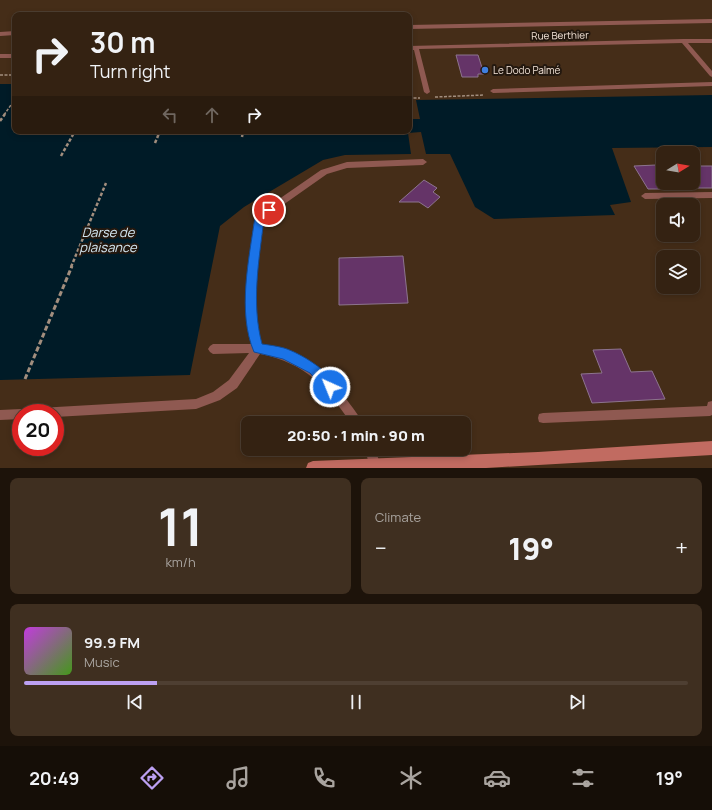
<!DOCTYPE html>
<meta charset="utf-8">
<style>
body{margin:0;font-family:Manrope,sans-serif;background:#3f2f20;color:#f1f3f6;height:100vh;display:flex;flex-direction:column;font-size:15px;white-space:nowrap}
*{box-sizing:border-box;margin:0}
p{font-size:13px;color:#a9a49f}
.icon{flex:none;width:22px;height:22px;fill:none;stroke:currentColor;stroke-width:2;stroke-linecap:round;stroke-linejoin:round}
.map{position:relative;height:468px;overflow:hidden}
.drawer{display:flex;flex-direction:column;gap:10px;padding:10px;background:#1d130a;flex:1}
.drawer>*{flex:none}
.banner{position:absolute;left:12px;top:12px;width:400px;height:122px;border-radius:8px;box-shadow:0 2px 6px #0003,0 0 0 1px #4e3f32;background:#342212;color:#f1f3f6;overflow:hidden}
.needle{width:26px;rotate:79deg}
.fabs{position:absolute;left:656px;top:146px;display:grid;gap:8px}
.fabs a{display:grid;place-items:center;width:44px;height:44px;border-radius:8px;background:#342212;box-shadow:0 2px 6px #0003,0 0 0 1px #4e3f32;font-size:20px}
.speed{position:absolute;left:12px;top:404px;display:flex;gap:8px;font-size:20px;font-weight:700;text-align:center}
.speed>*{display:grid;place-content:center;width:52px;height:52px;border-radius:50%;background:#342212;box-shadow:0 2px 6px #0003,0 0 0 1px #4e3f32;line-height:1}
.speed .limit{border:6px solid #d22;background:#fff;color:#111}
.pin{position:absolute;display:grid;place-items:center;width:34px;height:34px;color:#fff;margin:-17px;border:2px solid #fff;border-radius:50%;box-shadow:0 1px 4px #0007}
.me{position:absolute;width:44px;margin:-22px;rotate:316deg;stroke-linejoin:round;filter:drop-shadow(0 0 3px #0008)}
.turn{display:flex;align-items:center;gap:14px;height:84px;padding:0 12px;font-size:18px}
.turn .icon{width:52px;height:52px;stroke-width:2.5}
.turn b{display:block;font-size:28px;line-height:34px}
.lanes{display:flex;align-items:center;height:38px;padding:0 12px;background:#0003;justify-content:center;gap:20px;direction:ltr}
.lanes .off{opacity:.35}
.big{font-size:30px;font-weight:800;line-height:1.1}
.drawer .widget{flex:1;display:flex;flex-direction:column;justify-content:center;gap:6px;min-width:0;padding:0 14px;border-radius:8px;background:#3f2f20}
.drawer .dial{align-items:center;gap:0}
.dial b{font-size:52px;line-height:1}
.song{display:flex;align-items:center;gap:12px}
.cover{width:48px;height:48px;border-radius:6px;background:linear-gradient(135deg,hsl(290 70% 55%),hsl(100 70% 35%))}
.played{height:4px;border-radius:2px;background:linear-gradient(90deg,#bca0f2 20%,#4e3f32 20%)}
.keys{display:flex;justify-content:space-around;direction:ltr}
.heat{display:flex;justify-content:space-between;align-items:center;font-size:22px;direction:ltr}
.drawer .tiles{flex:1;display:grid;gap:10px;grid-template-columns:1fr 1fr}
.widget:last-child{grid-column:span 2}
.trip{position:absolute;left:241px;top:416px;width:230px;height:40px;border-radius:8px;background:#342212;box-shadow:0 2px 6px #0003,0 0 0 1px #4e3f32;font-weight:800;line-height:40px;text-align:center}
.dock{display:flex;height:64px;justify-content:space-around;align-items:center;background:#150e07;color:#a9a49f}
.dock .icon{width:28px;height:28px}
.dock .active{color:#bca0f2}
.dock b{font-size:18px;color:#f1f3f6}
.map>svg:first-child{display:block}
.water{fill:#001b27}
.building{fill:#653468;stroke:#8d748e}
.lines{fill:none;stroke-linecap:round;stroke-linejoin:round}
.path-far2{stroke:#a28e7e;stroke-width:1.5;stroke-dasharray:3 1.5;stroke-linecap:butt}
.path-far1{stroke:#a28e7e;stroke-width:2.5;stroke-dasharray:3.5 2;stroke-linecap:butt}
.path{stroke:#a28e7e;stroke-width:3;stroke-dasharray:5 2.5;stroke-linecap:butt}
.lane{fill:#8f5951;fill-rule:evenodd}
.secondary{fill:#c16b61;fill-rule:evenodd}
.route{fill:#1a73e8;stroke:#114b97}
.shop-dot{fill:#3f7fe0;stroke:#23180f;stroke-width:1.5}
.labels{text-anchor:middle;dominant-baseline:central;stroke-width:4;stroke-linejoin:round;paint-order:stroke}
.far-street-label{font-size:10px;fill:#f4e4d8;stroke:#23180f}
.far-poi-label{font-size:10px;fill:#f4e4d8;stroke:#23180f;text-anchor:start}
.water-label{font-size:13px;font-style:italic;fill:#d2e6f1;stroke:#23180f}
</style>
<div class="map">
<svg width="712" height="468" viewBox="0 0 712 468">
<rect width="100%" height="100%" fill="#452d18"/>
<!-- water -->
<polygon class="water" points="0,84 15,84 15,131 409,131 409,119 420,119 416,100 712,95 712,147 612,148 631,202 610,205 615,215 494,219 475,207 450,154 426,154 421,132 408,133 411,154 345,155 323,160 244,207 220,226 190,375 0,380"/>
<!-- building -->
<g class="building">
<polygon points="456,55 478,55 484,74 478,74 478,77 462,77"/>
<polygon points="656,165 657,167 663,167 663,189 648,189 634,166"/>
<rect x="693" y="166" width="19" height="22"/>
<polygon points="424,180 437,188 433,192 440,197 428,208 419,202 399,202"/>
<polygon points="403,256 408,303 339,305 339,258"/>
<polygon points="621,349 631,372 652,371 665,399 592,403 581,374 602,373 593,350"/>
</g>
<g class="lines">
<!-- path-far2 -->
<g class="path-far2">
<polyline points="0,75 15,75"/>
<polyline points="435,97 484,95"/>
<polyline points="409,98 420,98"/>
<polyline points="409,109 410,115"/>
<polyline points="4,115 15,99"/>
</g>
<!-- path-far1 -->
<g class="path-far1">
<polyline points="410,114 410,116"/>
<polyline points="0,121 5,114"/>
<polyline points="242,137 243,131"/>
<polyline points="155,143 160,131"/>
<polyline points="61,156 75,131"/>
<polyline points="71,267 106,183"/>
</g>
<!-- path -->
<polyline class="path" points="25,379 72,266"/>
<!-- lane -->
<g class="lane">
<polygon points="712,19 712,23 409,29 409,25"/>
<polygon points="15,31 15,35 0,36 0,32"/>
<polygon points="683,39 712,39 712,43 688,43 712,71 712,77 710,76 682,43 419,49 430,92 427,94 424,92 414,50 409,50 409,46"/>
<rect x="0" y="54" width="15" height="4"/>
<polygon points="712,82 712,86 493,93 490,91 493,89"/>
<path d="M423,159L427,162L423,165L347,168L327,174L263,219C258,261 249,303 262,345C300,352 324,369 347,400C352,407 359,415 362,423H351C325,386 306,363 260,354L237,388L220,400L196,409L55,417V413H34L35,409L39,408L196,399L213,392L229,380L249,353L213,354L210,352L208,349L210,346L213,344H252C242,310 247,276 252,242C253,233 253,223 256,215L321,170L347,162Z"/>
<polygon points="712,192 712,198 645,199 641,196 645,193"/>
<polygon points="712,401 712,415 710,416 543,423 539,422 538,418 539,414 543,413 707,406 708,402"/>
<polygon points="21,409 25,410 26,413 21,413 21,419 0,420 0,410"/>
<polygon points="365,449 375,449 381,466 380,468 370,468"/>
</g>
<!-- secondary -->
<polygon class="secondary" points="712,441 712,455 486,468 306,468 308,463 313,461 538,452"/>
</g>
<!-- route -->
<path class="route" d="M269,207L273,210L264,219C259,260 251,303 262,344C269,345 277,346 284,348C300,353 330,371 336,387L334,391L330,392L326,391L310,373L283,359L254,352C237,312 249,259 255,217L256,215Z"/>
<!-- markers -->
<circle class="shop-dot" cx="485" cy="70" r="4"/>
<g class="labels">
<!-- far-street labels -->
<g class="far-street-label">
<text transform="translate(560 35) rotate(-1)">Rue Berthier</text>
</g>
<!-- far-poi labels -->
<g class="far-poi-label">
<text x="493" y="70">Le Dodo Palmé</text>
</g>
<!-- water labels -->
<g class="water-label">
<text x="108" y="232">Darse de<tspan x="108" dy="15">plaisance</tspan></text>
</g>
</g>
</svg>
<div class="fabs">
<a><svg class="needle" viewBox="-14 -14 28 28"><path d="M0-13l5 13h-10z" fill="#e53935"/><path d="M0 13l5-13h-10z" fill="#a9a49f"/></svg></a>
<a><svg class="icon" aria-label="sound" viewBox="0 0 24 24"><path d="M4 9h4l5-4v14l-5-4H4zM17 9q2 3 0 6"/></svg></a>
<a><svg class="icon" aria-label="layers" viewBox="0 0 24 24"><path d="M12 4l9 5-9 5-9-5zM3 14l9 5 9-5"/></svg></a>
</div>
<div class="speed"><div class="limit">20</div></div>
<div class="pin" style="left:269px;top:210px;background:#d93025"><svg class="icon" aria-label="arrive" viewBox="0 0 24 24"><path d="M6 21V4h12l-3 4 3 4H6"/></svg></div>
<svg class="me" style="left:330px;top:387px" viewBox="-20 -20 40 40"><circle r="17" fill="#1a73e8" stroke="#fff" stroke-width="3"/><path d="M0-11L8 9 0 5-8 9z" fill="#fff"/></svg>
<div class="trip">20:50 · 1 min · 90 m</div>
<div class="banner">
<div class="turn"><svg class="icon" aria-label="right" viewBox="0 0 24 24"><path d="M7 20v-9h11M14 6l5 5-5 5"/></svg><div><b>30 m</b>Turn right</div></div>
<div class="lanes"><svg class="icon off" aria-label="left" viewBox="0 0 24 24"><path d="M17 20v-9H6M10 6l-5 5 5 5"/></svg><svg class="icon off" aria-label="ahead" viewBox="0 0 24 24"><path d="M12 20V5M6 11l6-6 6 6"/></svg><svg class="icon" aria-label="right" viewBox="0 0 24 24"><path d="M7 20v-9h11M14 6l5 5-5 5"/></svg></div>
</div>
</div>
<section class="drawer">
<div class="tiles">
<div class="widget dial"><b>11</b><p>km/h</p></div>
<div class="widget"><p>Climate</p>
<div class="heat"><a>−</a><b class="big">19°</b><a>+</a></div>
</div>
<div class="widget">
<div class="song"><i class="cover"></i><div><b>99.9 FM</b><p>Music</p></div></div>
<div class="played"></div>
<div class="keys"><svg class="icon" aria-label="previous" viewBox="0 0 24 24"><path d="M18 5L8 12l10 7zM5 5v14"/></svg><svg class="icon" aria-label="pause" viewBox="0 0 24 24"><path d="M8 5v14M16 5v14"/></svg><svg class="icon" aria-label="next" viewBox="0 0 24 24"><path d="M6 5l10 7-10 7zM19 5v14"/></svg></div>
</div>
</div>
</section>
<nav class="dock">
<b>20:49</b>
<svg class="icon active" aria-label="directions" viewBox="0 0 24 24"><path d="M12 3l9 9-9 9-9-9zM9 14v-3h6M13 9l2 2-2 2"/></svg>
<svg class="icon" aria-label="music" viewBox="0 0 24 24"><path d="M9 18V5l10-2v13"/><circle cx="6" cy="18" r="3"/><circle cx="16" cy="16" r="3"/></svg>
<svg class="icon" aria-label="phone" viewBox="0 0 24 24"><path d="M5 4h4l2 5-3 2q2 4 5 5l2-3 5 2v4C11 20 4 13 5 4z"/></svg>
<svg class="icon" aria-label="climate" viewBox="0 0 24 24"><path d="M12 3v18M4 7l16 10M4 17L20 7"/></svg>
<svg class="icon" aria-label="car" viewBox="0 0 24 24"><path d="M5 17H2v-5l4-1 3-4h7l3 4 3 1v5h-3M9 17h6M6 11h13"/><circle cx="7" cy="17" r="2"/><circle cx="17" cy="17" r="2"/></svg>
<svg class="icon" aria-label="filters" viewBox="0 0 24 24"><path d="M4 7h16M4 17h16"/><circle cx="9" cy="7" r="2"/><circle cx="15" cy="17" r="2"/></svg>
<b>19°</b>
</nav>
